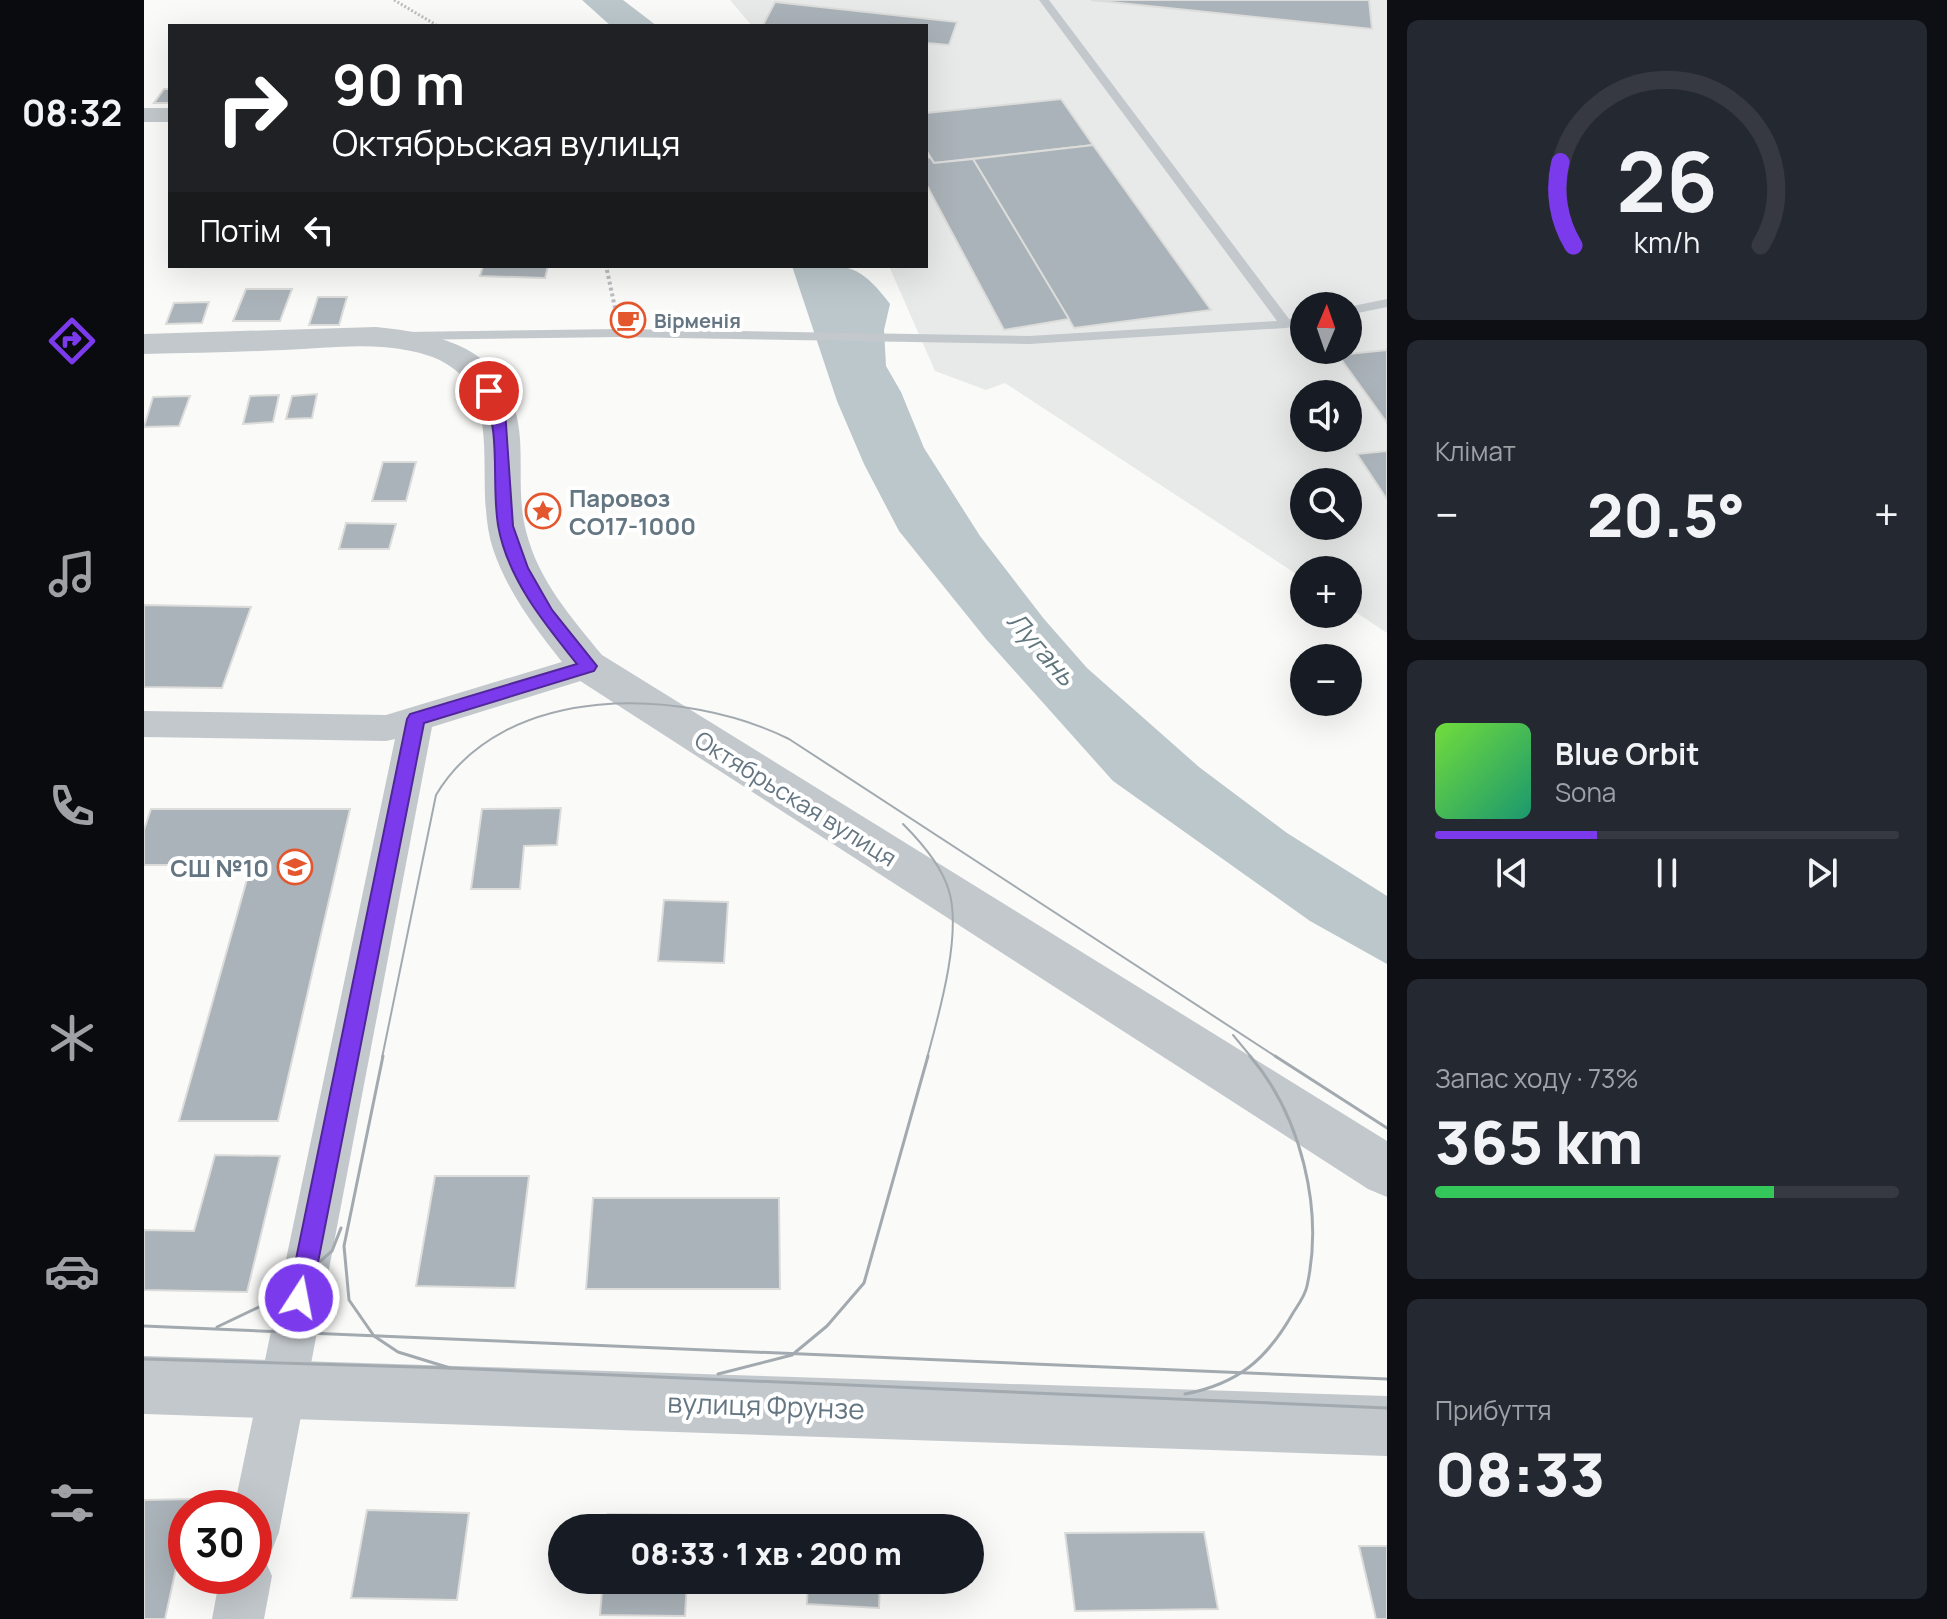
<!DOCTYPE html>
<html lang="uk">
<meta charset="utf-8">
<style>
body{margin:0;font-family:Manrope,sans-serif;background:#242831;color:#f1f3f6;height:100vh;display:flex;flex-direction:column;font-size:30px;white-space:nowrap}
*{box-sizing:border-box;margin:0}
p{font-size:26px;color:#9ea1a6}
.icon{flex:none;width:44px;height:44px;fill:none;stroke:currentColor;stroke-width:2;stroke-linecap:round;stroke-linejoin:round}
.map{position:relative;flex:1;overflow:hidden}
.side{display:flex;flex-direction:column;gap:20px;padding:20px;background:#0d0f14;width:560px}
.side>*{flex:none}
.hud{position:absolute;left:24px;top:24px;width:760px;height:244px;border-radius:0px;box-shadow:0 8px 32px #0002;background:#202124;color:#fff;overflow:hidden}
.needle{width:52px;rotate:2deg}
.fabs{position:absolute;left:1146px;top:292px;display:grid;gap:16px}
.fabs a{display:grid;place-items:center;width:72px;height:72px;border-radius:50%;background:#171b24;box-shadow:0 8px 32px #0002;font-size:40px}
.speed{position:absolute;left:24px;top:1490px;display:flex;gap:16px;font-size:40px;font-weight:700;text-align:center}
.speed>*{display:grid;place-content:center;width:104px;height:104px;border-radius:50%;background:#171b24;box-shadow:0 8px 32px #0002;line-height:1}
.speed .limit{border:12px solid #d22;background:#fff;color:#111}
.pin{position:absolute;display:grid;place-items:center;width:68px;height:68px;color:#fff;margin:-34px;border:4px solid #fff;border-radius:50%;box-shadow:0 2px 8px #0007}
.me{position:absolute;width:88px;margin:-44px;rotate:11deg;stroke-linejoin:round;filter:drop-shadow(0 0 6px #0008)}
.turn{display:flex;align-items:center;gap:28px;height:168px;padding:0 32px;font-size:36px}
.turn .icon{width:104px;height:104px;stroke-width:2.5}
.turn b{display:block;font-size:56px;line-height:68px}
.then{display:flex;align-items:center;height:76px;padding:0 32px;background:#0003;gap:16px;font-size:30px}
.big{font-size:60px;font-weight:800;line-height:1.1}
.side .widget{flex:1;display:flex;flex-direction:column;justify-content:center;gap:12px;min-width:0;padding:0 28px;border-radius:12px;background:#242831}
.side .dial{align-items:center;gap:0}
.dial svg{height:208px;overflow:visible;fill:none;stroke:#363941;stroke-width:7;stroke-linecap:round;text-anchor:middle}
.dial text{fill:#f1f3f6;stroke:none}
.song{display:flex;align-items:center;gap:24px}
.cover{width:96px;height:96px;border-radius:12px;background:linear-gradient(135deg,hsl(100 70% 55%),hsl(160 70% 35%))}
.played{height:8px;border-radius:4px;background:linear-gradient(90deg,#7c3aed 35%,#363941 35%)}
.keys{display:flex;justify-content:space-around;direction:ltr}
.heat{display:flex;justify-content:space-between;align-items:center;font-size:44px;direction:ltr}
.charge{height:12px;border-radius:6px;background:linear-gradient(90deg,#34c759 73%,#363941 0)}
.trip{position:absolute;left:404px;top:1514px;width:436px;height:80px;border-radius:40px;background:#171b24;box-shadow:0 8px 32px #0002;font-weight:800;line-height:80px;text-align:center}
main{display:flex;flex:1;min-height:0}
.dock{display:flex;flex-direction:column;width:144px;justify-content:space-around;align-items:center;background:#090b0e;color:#9ea1a6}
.dock .icon{width:56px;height:56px}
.dock .current{color:#7c3aed}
.dock b{font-size:36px;color:#f1f3f6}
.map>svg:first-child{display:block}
.built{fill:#e8e9e9;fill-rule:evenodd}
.water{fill:#bbc7cb}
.building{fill:#aab3b9;stroke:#dcdcda;stroke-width:2}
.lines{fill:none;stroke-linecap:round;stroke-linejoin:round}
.path-far1{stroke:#bbbfc2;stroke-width:3;stroke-dasharray:2 2;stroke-linecap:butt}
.path{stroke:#bbbfc2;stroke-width:4;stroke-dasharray:3 3;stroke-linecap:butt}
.service{fill:#c3c8cc;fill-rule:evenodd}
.minor{fill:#c3c8cc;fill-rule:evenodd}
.tertiary{fill:#c3c8cc;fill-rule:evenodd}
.tram-far1{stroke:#a2aab0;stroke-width:2}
.tram{stroke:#a2aab0;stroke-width:3}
.route{fill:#7c3aed;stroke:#51269a;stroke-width:2}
.labels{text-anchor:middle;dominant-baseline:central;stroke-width:8;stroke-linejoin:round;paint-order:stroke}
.far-poi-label{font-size:20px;font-weight:bold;fill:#657683;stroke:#fff;text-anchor:start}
.poi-label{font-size:24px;font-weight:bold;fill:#657683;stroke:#fff;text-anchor:start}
.street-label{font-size:24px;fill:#657683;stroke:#fff}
.water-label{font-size:26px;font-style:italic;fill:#60757c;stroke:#fff}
.near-street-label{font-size:28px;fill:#657683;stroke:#fff}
</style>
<main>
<nav class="dock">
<b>08:32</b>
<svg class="icon current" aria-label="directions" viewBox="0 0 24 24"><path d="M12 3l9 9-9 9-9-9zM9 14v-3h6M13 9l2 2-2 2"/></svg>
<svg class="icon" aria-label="music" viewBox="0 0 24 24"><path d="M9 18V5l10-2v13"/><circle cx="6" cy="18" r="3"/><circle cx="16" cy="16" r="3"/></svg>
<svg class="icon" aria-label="phone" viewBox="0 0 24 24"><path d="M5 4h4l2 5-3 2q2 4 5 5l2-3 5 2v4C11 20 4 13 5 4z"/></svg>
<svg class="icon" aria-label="climate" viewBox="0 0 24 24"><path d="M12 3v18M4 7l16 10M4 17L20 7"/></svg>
<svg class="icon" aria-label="car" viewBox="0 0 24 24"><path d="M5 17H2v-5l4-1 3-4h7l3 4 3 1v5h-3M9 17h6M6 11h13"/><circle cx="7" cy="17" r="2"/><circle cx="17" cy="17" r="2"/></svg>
<svg class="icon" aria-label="filters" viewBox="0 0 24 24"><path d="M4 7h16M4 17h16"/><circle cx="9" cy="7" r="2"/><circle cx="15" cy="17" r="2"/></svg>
</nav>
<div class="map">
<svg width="1243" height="1619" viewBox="0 0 1243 1619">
<rect width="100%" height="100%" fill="#fafaf8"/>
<!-- built -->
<path class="built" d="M586,0H1243V633L1204,607V570H1160V579L861,383L842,390L791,371L745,266H782V26H608ZM1160,306H1204V350H1160ZM1160,394H1204V438H1160ZM1160,482H1204V526H1160Z"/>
<!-- water -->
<g class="water">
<polygon points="438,0 479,0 513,26 467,26"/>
<path d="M648,266C700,266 712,259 746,304L740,330L742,366L757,392L780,448L836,536L900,619L943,668L1055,767L1143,833L1243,896V964L1166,921L969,781L842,639L755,531L720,464L693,401Z"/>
</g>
<!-- building -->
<g class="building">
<polygon points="947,0 1225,0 1228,29"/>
<polygon points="631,2 813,22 805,45 782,43 782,26 619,25"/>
<polygon points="20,89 26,89 26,103 10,103"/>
<polygon points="917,99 949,145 790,163 782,150 782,113"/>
<polygon points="949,145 1067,310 930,328 829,159"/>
<polygon points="786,157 790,163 829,159 925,319 860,330 782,184 782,158"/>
<polygon points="339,266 404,266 401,278 336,276"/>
<polygon points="102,289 148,289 136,321 89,321"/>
<polygon points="174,297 203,297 195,325 165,325"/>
<polygon points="65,302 58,323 22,324 30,303"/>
<polygon points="1243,350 1243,423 1194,355"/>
<polygon points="173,394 168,418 142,419 148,396"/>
<polygon points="135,395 129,422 99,424 106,396"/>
<polygon points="46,396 35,426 0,427 9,397"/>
<polygon points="1243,451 1243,498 1242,498 1213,454"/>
<polygon points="239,462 272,462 262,501 228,501"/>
<polygon points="202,523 252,524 245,549 195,549"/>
<polygon points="0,605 107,607 78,688 0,687"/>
<polygon points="417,808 413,845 380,846 376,889 327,889 338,809"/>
<polygon points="7,809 206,809 134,1121 35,1121 107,865 0,865 0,830"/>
<polygon points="520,900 584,902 580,963 514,961"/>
<polygon points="71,1155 136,1156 103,1292 0,1290 0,1230 50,1231"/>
<polygon points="291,1176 385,1176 371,1288 272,1286"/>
<polygon points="449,1198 635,1198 636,1289 442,1289"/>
<polygon points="47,1499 45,1508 42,1508 42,1523 21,1619 0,1619 0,1500"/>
<polygon points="223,1510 325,1513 313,1600 207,1598"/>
<polygon points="464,1514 546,1515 545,1528 463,1528"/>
<polygon points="1060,1532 1074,1609 931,1611 921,1533"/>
<polygon points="1215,1546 1243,1546 1243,1619 1232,1619"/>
<polygon points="459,1580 543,1580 541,1616 456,1615"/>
<polygon points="664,1580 736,1580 735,1608 663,1604"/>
</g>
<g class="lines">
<!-- path-far1 -->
<g class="path-far1">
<polyline points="250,0 294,26"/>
<polyline points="462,266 463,272"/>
</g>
<!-- path -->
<polyline class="path" points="463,270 471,308"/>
<!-- service -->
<g class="service">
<polygon points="895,0 905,0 1145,319 1160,316 1160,324 1142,328 885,344 476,337 261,340 254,336 261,332 476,329 885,336 1133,321"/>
<polygon points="1243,299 1243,307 1204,315 1204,307"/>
</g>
<!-- minor -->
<g class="minor">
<rect x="0" y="108" width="26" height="14"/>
<polygon points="444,654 456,657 461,666 456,675 288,727 135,1532 128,1550 114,1555 120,1558 128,1576 120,1619 68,1619 76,1576 110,1576 110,1508 90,1508 251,739 242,741 0,737 0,711 242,715"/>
</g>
<!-- tertiary -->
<g class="tertiary">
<path d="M232,327C306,334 370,353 376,439C378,469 374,501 382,531C394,580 427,617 458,655L1243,1141V1197L1224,1189L430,677C399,638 365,597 349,549C325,476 374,372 267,351C226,342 182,348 140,350C93,352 47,353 0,354V334Z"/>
<polygon points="0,1356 1243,1396 1243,1456 0,1414"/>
</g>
<!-- tram-far1 -->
<g class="tram-far1">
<path d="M759,824C777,842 798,866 805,891C818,934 795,1014 783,1058"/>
<polyline points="1089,1035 1108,1058"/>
<path d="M238,1058L292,795C360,681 540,687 645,739L1134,1058"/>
</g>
<!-- tram -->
<g class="tram">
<polyline points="239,1056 200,1246 205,1300 230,1336 254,1352 306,1368"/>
<polyline points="1131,1056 1243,1128"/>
<polyline points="0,1326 1243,1379"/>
<polyline points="73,1327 134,1298 188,1251 197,1228"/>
<polyline points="0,1359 306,1368 1243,1408"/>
<polyline points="574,1374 648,1355 683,1326 720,1283 784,1056"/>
<path d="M1041,1394C1094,1384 1123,1359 1149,1313C1154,1305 1161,1296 1163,1286C1180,1209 1157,1116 1106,1056"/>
</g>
</g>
<!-- route -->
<path class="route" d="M345,387L350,388L361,410L369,526L384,568L408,610L453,666L450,671L280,723L167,1298L164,1306L155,1310L147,1306L144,1298L263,719L266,714L433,664C400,623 363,578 354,525C347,481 358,432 338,391Z"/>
<!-- icons -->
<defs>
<g id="cafe-ring" transform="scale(1.8)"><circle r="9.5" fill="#fff" stroke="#e4572e" stroke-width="1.5"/><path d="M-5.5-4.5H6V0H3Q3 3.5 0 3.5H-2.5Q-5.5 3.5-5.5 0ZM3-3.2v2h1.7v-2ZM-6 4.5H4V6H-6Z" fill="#e4572e"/></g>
<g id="sight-ring" transform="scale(1.8)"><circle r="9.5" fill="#fff" stroke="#e4572e" stroke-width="1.5"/><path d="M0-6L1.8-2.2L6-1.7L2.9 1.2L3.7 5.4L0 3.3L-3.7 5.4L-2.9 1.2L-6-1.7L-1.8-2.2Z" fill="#e4572e"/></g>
<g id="school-ring" transform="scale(1.8)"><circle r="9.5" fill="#fff" stroke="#e4572e" stroke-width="1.5"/><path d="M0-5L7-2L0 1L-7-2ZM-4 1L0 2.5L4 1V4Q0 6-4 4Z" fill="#e4572e"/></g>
</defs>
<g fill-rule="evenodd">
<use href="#cafe-ring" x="484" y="320"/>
<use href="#sight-ring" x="399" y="511"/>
<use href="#school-ring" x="151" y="867"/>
</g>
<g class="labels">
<!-- far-poi labels -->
<g class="far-poi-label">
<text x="510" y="320">Вірменія</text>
</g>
<!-- poi labels -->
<g class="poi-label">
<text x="425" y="497">Паровоз<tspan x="425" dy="28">СО17-1000</tspan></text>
<text x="125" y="867" text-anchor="end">СШ №10</text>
</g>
<!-- street labels -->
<g class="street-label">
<text transform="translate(652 798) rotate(32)">Октябрьская вулиця</text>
</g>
<!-- water labels -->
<g class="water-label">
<text transform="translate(898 648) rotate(49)">Лугань</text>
</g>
<!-- near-street labels -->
<g class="near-street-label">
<text transform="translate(622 1405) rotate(2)">вулиця Фрунзе</text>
</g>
</g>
</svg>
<div class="fabs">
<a><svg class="needle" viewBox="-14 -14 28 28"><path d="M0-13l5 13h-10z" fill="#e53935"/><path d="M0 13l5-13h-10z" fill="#9ea1a6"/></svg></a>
<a><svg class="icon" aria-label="sound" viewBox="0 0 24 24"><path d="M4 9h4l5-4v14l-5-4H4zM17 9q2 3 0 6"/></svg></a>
<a><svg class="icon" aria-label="search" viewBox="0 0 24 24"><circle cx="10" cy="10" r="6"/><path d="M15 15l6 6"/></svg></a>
<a>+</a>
<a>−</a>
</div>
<div class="speed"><div class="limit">30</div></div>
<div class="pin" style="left:345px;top:391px;background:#d93025"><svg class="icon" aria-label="arrive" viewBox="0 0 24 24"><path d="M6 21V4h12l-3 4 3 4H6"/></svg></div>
<svg class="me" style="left:155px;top:1298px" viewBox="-20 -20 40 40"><circle r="17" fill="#7c3aed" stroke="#fff" stroke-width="3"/><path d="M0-11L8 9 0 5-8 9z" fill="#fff"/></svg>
<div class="trip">08:33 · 1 хв · 200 m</div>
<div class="hud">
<div class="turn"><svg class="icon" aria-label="right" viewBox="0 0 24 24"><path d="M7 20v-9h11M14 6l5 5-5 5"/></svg><div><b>90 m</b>Октябрьская вулиця</div></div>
<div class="then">Потім<svg class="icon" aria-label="left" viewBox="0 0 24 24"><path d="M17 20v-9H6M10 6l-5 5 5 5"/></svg></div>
</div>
</div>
<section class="side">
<div class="widget dial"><svg viewBox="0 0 100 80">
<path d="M14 69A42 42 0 1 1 86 69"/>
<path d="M14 69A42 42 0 0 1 9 37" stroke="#7c3aed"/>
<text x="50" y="56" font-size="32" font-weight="700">26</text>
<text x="50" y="72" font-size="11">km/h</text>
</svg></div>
<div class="widget"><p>Клімат</p>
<div class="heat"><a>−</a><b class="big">20.5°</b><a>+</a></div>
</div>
<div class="widget">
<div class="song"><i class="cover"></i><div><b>Blue Orbit</b><p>Sona</p></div></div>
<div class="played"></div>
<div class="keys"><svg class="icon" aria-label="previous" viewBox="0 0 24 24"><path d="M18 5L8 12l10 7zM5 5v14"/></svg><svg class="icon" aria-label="pause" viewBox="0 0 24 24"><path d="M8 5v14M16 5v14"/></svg><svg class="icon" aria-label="next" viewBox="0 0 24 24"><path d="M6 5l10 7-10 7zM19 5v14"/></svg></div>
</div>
<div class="widget"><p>Запас ходу · 73%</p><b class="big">365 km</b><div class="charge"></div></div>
<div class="widget"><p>Прибуття</p><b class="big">08:33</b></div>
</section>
</main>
